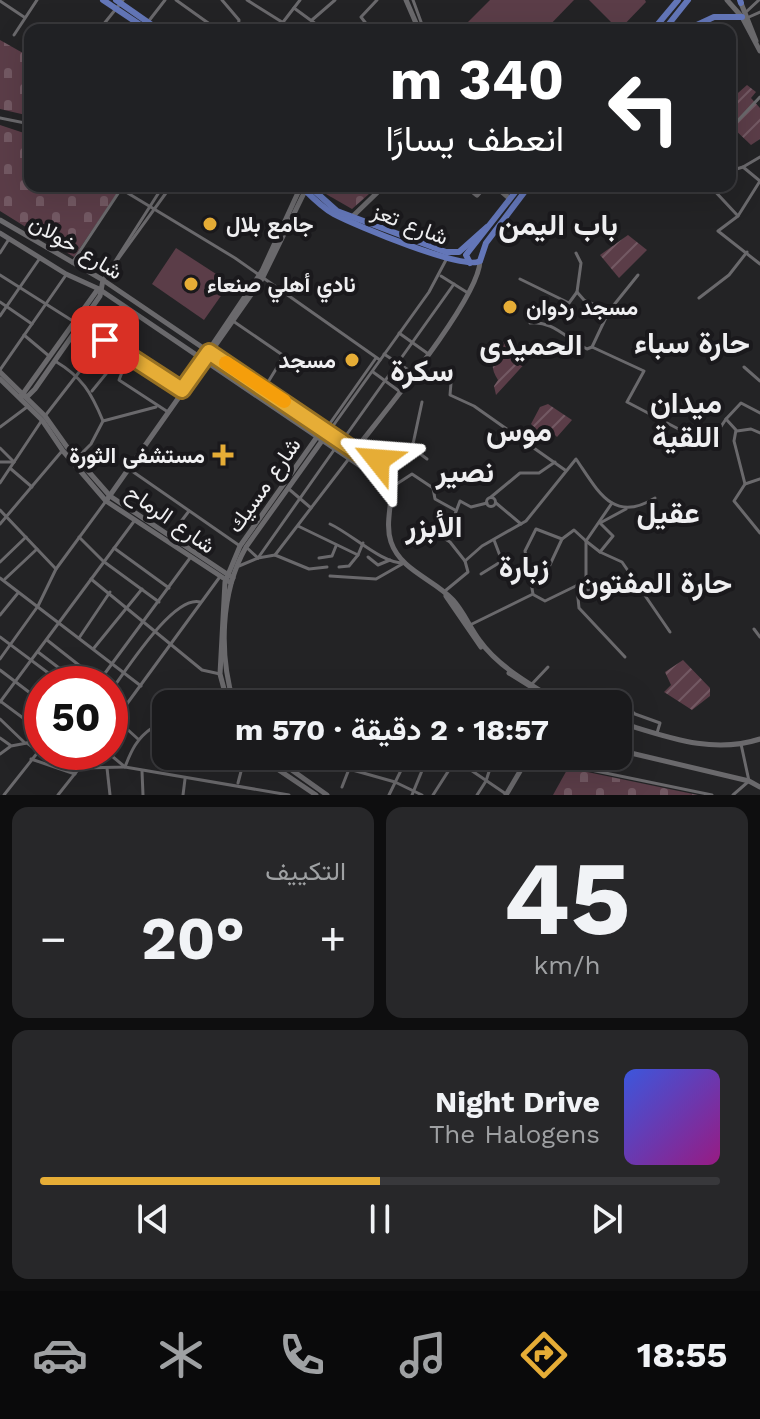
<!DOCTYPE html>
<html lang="ar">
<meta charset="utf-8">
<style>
body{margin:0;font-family:"Work Sans",Vazirmatn,sans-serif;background:#272729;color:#f1f3f6;direction:rtl;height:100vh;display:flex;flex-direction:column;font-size:30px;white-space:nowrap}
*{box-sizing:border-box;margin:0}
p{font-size:26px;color:#9fa1a3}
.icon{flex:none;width:44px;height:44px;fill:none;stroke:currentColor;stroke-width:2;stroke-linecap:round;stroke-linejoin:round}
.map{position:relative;height:795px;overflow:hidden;direction:ltr}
.side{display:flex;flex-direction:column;gap:12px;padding:12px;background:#0e0e0f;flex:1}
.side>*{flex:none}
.banner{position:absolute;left:24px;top:24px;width:712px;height:168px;border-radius:16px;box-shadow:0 8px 32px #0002,0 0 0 2px #38383b;direction:rtl;background:#202124;color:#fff;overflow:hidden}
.speed{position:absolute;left:24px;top:666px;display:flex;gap:16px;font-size:40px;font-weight:700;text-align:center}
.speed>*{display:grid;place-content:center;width:104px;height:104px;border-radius:50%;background:#1a1a1c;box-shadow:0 8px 32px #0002,0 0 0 2px #38383b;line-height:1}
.speed .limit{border:12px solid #d22;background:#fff;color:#111}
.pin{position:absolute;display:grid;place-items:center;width:68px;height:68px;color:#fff;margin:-34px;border-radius:16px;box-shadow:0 4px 12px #0006}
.me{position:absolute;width:88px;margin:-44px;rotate:298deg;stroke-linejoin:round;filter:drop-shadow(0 0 6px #0008)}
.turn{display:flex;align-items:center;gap:28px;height:168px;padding:0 40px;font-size:36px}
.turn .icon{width:104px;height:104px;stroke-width:2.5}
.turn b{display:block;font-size:56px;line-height:68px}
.big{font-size:60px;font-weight:700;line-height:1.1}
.side .card{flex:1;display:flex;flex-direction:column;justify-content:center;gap:12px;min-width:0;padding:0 28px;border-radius:16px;background:#272729}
.side .dial{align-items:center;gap:0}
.dial b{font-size:104px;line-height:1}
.song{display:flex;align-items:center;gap:24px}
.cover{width:96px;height:96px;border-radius:12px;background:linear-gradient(135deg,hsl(230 70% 55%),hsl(310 70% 35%))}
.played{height:8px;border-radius:4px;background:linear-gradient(90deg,#e6ad36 50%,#38383b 50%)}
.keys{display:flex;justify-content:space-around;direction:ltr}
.heat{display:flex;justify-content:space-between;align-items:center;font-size:44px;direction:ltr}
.side .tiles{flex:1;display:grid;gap:12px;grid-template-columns:1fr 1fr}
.card:last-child{grid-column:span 2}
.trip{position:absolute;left:152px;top:690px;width:480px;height:80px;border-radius:16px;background:#1a1a1c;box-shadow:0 8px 32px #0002,0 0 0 2px #38383b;font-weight:700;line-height:80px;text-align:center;direction:rtl}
.menu{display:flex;height:128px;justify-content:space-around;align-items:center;background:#0a0a0b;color:#9fa1a3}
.menu .icon{width:56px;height:56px}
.menu .current{color:#e6ad36}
.menu b{font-size:36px;color:#f1f3f6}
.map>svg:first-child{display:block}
.grass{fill:#5b3d48}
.cemetery{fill:url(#cemetery-stones)}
.garden{fill:url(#garden-furrows)}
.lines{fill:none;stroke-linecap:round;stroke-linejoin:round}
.street{stroke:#6a696c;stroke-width:3}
.secondary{stroke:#6a696c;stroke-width:5}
.primary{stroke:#6376b8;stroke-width:6}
.route-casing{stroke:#967023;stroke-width:20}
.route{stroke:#e6ad36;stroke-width:14}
.slow{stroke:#f59e0b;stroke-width:14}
.poi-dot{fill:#e6ad36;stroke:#1a191c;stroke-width:3}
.labels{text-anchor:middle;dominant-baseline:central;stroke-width:8;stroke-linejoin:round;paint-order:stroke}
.poi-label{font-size:22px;font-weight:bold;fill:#efeff1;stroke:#1a191c;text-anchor:start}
.street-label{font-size:22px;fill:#efeff1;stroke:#1a191c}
.district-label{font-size:30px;font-weight:bold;fill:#efeff1;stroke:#1a191c}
</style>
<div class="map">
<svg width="760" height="795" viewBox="0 0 760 795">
<defs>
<pattern id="cemetery-stones" width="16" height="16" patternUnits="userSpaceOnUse" patternTransform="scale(2)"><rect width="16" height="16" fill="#5b3d48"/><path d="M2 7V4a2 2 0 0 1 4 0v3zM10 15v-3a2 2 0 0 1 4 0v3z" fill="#735963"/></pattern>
<pattern id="garden-furrows" width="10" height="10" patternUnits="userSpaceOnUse" patternTransform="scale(2)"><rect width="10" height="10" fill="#5b3d48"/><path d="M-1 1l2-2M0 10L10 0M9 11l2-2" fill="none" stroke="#735963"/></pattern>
</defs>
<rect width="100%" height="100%" fill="#232325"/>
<!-- grass -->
<g class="grass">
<polygon points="490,0 574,0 545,30 460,30"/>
<polygon points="589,0 645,0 646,2 619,30"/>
<polygon points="176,248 230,283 204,320 152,284"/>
</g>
<!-- cemetery -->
<g class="cemetery">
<polygon points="0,40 30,57 30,116 0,109"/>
<polygon points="0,125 30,135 30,186 122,186 74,257 0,211"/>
<polygon points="319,186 378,186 352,209 326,194"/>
<polygon points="568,768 698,795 553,795"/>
</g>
<!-- garden -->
<g class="garden">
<polygon points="747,85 756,92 751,98 760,108 760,139 751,145 730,125 730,100"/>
<polygon points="628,235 647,250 619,278 600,255"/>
<path d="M509,336L528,360L496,395L494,386L498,380C486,362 496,350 509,336Z"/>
<polygon points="548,404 572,420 557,437 550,430 544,437 531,424 540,407"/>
<polygon points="683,660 710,688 710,696 692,710 664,692 671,685 665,672"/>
</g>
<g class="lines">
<!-- street -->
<g class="street">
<polyline points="176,0 218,30"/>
<polyline points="222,0 239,20 238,30"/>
<polyline points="247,0 282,22"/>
<polyline points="413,0 424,30"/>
<polyline points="0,1 24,17"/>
<polyline points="294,8 324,30"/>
<polyline points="746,12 759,0"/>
<polyline points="749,17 760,12"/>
<polyline points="312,20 335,0"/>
<polyline points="148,22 165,0"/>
<polyline points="99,30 123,0"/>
<polyline points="277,30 300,0"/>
<polyline points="371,30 361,17 377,0"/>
<polyline points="14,35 37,0"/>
<polyline points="0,118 30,124"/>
<polyline points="730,129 760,97"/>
<polyline points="730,171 743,167"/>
<polyline points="710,186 738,216 718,231 760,264"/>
<polyline points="121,189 235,258 380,360"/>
<polyline points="738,216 760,181 743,167 760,157"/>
<polyline points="0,253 9,239"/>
<polyline points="576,253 581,263 577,292"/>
<polyline points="72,263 123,186"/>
<polyline points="0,275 182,390"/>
<polyline points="441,276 468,293"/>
<polyline points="105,277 163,186"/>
<polyline points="520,279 569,303 577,292 584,300 609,311 592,347 644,371 627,402 690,435 699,435 707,440 714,437 726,419 736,430 734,441 745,484 734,501 760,533"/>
<polyline points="103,280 171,186"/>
<polyline points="699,298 729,275 747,252"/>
<polyline points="0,302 32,324"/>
<polyline points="609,311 638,275"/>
<polyline points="0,316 40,258"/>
<polyline points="233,321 284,356 265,387"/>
<path d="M530,323C552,320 567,339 587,349L592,347"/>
<polyline points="399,333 427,353"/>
<polyline points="24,335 49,356"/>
<polyline points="384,354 413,373"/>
<polyline points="128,357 119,380 168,412"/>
<path d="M55,361C82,377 91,392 103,421"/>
<polyline points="744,367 760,381"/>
<polyline points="0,370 66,275"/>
<polyline points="373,372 399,391"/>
<polyline points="443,375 451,383 450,395 474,406 565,470"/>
<polyline points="92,391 123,353"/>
<polyline points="45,416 128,309"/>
<polyline points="726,419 741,403 760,413"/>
<polyline points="0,427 27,407"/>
<polyline points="326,429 376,358"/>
<polyline points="330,430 429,292 447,258"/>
<polyline points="737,431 751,429 760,433"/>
<polyline points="342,441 454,284"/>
<polyline points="411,447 427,459"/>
<polyline points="0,448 14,462"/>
<polyline points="388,448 394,457"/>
<polyline points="78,457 91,444 103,421 156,407"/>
<polyline points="0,462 14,462"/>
<polyline points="386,466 413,444 422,402"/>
<polyline points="11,469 32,487"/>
<polyline points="129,469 240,546"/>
<polyline points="0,483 42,420"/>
<polyline points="745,484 760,479"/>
<polyline points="392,487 412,474 433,488 435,499 455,510"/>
<polyline points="290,490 311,508"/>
<polyline points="491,497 520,473 539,473 555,462"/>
<circle cx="491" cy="502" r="4.5"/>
<polyline points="496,503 521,524"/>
<polyline points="0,510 56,569"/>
<polyline points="0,524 62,451"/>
<path d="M330,524C352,534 382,564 404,563L376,579L330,576"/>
<polyline points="422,525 450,542 465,561"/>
<polyline points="298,526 358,555 363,543"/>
<polyline points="170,536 189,511"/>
<polyline points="79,537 103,561 159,602"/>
<polyline points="446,538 460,501 471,507 487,503"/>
<polyline points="586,541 600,552 622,562 670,632"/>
<polyline points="246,547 258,558"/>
<polyline points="114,548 169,588"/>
<polyline points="600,552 613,536 600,523 626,509"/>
<polyline points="275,555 309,569 327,567"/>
<polyline points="368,557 378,565 390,560"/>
<polyline points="258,558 275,555 354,452"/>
<polyline points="319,558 332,556 336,546"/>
<polyline points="0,562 26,537"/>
<polyline points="239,566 258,558 334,450"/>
<polyline points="339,567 349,566 358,555"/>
<polyline points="547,571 562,539 574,530 586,541 612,503"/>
<polyline points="481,574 502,561 494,540"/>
<polyline points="0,578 141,686"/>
<polyline points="5,579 37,549"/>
<polyline points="91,579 202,670 220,674"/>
<polyline points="581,586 588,591 600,585"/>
<polyline points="577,588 579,608 625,657"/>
<path d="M445,591L468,572L465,561L482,546L526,521L576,459C598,491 613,524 655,498"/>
<polyline points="534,595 545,601 586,581 586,541"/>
<polyline points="0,615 18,593"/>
<polyline points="470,625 533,594 525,551 536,529 562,539"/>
<polyline points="754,629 760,637"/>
<polyline points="0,637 63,684"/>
<polyline points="79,638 110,592"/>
<polyline points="47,640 99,681"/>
<polyline points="94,648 142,589"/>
<polyline points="38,652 80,684"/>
<polyline points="0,659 38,606 56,569 106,501"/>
<polyline points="0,670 42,702"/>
<polyline points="97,684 190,558"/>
<polyline points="531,685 548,667"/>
<path d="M110,692C126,671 173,595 200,602"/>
<polyline points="0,701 42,732"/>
<polyline points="619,701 635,714 660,723 657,733"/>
<polyline points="0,702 135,520"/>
<polyline points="0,719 25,743"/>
<polyline points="117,720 138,739"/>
<polyline points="110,727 219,578"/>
<polyline points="0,738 10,745"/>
<polyline points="28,742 39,730"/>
<polyline points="107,752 125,767 289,795"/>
<polyline points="0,754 11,746 27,743 38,751"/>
<polyline points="523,756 712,795"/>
<polyline points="31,759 75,774"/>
<polyline points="456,760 506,794"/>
<path d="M82,768L125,767C131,751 137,738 152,728L166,730"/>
<polyline points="107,768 110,795"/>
<polyline points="142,771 143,795"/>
<polyline points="238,783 245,756"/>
<polyline points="342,787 349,769 395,782 422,795"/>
<polyline points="4,795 42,747"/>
<polyline points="58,795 92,752"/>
<polyline points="183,795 185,779"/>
<polyline points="389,795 408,756"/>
<polyline points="412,795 428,756"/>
<polyline points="433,795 458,756"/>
<polyline points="477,795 486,781 494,756"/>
<polyline points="733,795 749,781 741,744"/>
</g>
<!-- secondary -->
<g class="secondary">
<polyline points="406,0 419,30"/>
<polyline points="727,0 742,17 760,51"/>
<polyline points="741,3 756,41"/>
<polyline points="466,186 477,195 485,186"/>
<polyline points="495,186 509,198"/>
<polyline points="353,216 384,186"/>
<polyline points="0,220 103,280 373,463"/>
<polyline points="0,233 66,274 99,289 375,476 383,475 386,466 375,461 371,471"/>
<polyline points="211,347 262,271 301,186"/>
<polyline points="0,372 45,416 67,447 110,496 233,578"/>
<polyline points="0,379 42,420 63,451 106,501 231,583"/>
<polyline points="22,395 98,289"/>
<polyline points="21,396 28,396 35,389 100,296 103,280"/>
<path d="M355,450C382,415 479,299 480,261"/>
<path d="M387,470C398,493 383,518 391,542C401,571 434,579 453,600C464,612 470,628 480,641C499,668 535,687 562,704"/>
<polyline points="106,501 262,279 306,189"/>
<polyline points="446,596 481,647"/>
<polyline points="509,673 551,699"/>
<polyline points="228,704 220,674 225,582 240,546 319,434"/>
<path d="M234,704C219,655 220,593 246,547L329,431"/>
<path d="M618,722C665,736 711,755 760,739"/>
<polyline points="618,750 749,781 760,787"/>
<polyline points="258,756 316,795"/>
<polyline points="272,756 327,795"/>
<polyline points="506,795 529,756"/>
</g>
<!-- primary -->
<g class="primary">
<polyline points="103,0 148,30"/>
<polyline points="116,0 159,30"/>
<polyline points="740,0 741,3"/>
<polyline points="653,30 678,0"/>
<polyline points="664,30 688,0"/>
<polyline points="686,30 714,17 742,17"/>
<path d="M301,186C311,196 321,207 334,214C355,225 464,271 480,261L486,243L529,186"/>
<polyline points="309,186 337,211 446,252 459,252 487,227"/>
<polyline points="470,263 466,255 469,251 520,186"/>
</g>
</g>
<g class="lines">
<!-- route casing -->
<g class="route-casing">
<polyline id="route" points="105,340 182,390 209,352 373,463 378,460"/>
</g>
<!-- route -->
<use href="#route" class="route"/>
<!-- slow -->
<polyline class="slow" points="226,363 284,401"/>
</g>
<!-- markers -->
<g class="poi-dot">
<circle cx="210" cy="224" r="8"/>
<circle cx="191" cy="284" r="8"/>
<circle cx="510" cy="307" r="8"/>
<circle cx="352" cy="360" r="8"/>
<path d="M219 443h8v8h8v8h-8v8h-8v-8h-8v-8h8z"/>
</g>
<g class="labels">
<!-- poi labels -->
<g class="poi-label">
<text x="226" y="224">جامع بلال</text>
<text x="207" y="284">نادي أهلي صنعاء</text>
<text x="526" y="307">مسجد ردوان</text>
<text x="336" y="360" text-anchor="end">مسجد</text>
<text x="205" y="455" text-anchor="end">مستشفى الثورة</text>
</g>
<!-- street labels -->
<g class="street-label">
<text transform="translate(410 224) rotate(21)">شارع تعز</text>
<text transform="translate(76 247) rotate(31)">شارع خولان</text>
<text transform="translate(264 485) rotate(-55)">شارع مسيك</text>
<text transform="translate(171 519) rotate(35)">شارع الرماح</text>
</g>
<!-- district labels -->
<g class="district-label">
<text x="558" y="224">باب اليمن</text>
<text x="692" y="342">حارة سباء</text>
<text x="531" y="344">الحميدى</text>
<text x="422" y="370">سكرة</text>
<text x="686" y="402">ميدان<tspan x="686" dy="34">اللقية</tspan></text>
<text x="519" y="430">موس</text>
<text x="465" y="471">نصير</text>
<text x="668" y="512">عقيل</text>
<text x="434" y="526">الأبزر</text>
<text x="524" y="566">زبارة</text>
<text x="655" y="582">حارة المفتون</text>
</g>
</g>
</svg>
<div class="speed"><div class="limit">50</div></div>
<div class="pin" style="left:105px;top:340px;background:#d93025"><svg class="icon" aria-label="arrive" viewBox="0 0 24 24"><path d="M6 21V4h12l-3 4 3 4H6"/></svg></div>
<svg class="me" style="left:378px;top:460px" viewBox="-20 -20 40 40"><path d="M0-17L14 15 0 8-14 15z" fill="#e6ad36" stroke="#fff" stroke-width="4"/></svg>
<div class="trip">18:57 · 2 دقيقة · 570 m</div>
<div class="banner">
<div class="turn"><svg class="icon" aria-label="left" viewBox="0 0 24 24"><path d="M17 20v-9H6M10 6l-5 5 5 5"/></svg><div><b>340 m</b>انعطف يسارًا</div></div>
</div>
</div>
<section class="side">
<div class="tiles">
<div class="card dial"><b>45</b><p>km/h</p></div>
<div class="card"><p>التكييف</p>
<div class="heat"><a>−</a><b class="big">20°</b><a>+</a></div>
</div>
<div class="card">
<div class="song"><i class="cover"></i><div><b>Night Drive</b><p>The Halogens</p></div></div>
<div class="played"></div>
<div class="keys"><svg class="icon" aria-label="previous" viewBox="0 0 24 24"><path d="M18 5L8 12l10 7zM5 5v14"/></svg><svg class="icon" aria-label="pause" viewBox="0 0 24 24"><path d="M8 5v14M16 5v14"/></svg><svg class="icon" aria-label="next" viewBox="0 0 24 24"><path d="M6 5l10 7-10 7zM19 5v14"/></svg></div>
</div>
</div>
</section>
<nav class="menu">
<b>18:55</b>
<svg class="icon current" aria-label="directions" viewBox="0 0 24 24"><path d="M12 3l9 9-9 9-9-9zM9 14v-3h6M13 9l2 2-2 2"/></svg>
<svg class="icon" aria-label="music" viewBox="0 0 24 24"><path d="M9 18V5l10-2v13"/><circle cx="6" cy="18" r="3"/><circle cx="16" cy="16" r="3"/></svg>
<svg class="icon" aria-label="phone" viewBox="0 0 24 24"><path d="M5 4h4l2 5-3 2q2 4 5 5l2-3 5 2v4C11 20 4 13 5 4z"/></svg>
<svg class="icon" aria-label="climate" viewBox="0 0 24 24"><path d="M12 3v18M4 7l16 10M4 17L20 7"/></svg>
<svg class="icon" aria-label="car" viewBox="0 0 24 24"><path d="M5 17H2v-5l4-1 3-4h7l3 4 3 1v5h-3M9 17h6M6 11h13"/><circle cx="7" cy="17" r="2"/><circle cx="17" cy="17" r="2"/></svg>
</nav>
